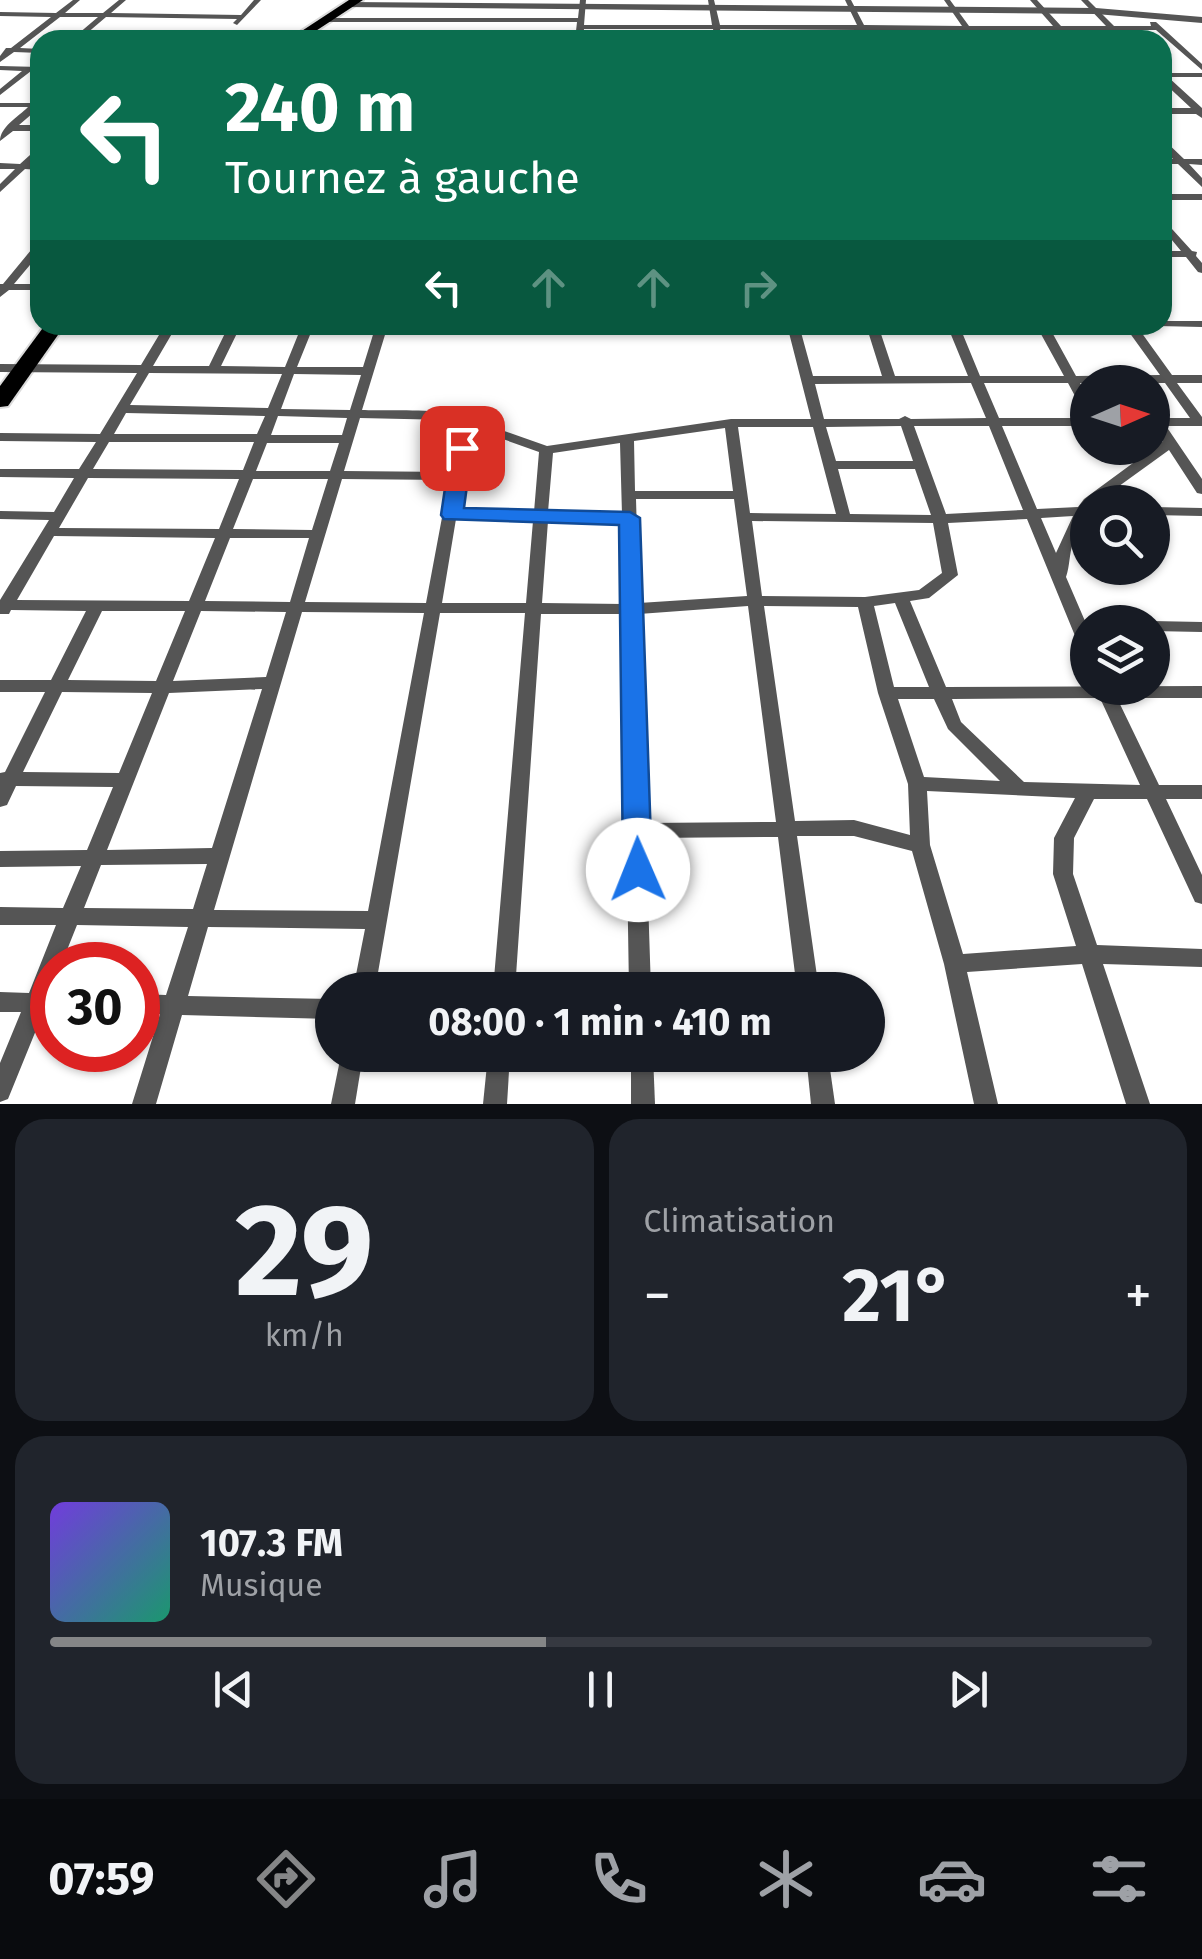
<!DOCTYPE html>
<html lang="fr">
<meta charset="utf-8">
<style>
body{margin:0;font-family:"Fira Sans",sans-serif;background:#20242c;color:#f1f3f6;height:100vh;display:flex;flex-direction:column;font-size:38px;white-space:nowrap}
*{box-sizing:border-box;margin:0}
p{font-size:32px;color:#9ea1a6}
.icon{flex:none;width:55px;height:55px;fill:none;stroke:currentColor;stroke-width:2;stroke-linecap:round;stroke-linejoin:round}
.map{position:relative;height:1104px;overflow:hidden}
.panel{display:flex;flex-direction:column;gap:15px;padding:15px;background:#0d0f14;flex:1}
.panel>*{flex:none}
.banner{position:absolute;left:30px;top:30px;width:1142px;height:305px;border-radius:30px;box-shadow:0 2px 8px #0004;background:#0b6e4f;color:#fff;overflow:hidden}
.needle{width:65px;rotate:87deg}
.tools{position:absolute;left:1070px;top:365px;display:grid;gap:20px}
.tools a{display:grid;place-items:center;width:100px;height:100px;border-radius:50%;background:#171b24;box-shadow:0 2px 8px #0004;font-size:50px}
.speed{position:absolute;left:30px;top:942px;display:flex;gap:20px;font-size:50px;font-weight:700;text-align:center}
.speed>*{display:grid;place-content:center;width:130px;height:130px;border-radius:50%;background:#171b24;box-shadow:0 2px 8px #0004;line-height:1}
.speed .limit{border:15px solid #d22;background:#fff;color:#111}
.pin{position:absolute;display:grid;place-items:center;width:85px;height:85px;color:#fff;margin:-42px;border-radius:20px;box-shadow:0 5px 15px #0006}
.me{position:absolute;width:110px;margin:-55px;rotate:359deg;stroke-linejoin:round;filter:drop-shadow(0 0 8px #0008)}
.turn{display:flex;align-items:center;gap:35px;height:210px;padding:0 30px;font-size:45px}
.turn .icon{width:130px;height:130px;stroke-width:2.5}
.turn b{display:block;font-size:70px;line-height:85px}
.lanes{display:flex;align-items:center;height:95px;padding:0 30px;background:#0003;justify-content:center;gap:50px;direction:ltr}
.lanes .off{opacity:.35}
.big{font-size:75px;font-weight:700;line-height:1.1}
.panel .widget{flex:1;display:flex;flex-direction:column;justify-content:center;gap:15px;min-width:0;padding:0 35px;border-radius:30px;background:#20242c}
.panel .dial{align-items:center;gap:0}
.dial b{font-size:130px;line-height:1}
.song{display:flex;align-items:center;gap:30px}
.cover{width:120px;height:120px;border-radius:15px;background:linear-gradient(135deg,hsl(260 70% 55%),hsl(160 70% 35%))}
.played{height:10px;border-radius:5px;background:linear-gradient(90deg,#858687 45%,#363941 45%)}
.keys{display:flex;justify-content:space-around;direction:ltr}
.heat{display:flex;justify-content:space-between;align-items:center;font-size:55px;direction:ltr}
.panel .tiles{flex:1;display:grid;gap:15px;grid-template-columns:1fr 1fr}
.widget:last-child{grid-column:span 2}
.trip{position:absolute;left:315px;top:972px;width:570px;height:100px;border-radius:50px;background:#171b24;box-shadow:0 2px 8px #0004;font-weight:700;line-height:100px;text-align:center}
.tab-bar{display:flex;height:160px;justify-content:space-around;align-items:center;background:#090b0e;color:#9ea1a6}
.tab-bar .icon{width:70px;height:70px}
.tab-bar .selected{color:#858687}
.tab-bar b{font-size:45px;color:#f1f3f6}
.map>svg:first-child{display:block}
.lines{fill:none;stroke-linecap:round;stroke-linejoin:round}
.primary-casing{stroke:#dbdbdb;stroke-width:4}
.minor{fill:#555;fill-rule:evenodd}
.tertiary{fill:#555;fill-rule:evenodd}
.primary{fill:#000;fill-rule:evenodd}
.route{fill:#1a73e8;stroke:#114b97;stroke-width:2.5}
</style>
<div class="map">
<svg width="1202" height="1104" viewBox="0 0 1202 1104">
<rect width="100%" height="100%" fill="#fff"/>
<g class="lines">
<!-- primary casing -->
<g class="primary-casing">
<g id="primary">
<polygon points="349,0 363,0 302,40 288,40"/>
<polygon points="45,325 65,325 8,406 0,407 0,386"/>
</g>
</g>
<!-- minor -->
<g class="minor">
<polygon points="73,0 80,0 65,13 103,13 119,0 126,0 111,13 241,15 254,0 261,0 237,25 233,23 237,19 106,17 79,40 71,40 98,17 60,17 20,48 40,49 40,53 14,52 0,62 0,56 6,48 11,48 51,17 0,16 0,12 56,13"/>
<polygon points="580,0 586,0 584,25 712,25 708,0 714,0 720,25 857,25 845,0 851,0 864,25 962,26 944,0 950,0 969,26 1053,26 1030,0 1037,0 1061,26 1106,26 1081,0 1088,0 1114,26 1151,26 1150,22 1156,22 1202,64 1202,70 1156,30 1119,30 1129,40 1121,40 1111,30 1065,30 1074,40 1066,40 1057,30 866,30 872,40 864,40 859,30 720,29 723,40 715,40 713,29 584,29 583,40 575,40 577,22 325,22 321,20 325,18 578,18"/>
<polygon points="114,31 227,32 231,34 227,36 111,35"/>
<polygon points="296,37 545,38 549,40 293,40"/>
<polygon points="0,66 40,67 40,71 31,71 0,95 0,89 22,71 0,70"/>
<polygon points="1162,73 1202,73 1202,77 1168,77 1202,108 1202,118 1196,114 1162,114 1162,108 1191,108 1162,81"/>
<path d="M40,99V107L19,125H40V131H13L0,141C0,127 18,117 28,107H0V103H34Z"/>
<polygon points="1162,138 1184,159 1202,159 1202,165 1189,164 1202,178 1202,187 1178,164 1162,164 1162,158 1173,159 1162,147"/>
<polygon points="40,146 40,154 30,164 40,164 40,170 25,169 0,192 0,184 15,169 0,169 0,163 20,164"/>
<rect x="1162" y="194" width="40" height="6"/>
<polygon points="1162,218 1192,251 1197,252 1196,256 1202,263 1202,273 1198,272 1186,257 1162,257 1162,251 1181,251 1162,228"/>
<polygon points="40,243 40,253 14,284 40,284 40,290 9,290 0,297 0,284 3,284 36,244"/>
<polygon points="1162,321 1202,321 1202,327 1158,326 1162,325"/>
<path d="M165,325H177L153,366H209L229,325H241L221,366L285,367L302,325H314L297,367H363L376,325H388L362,410C387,411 458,407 473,420L547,446L731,419H811L787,325H799L813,376H882L866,325H878L895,376H968L947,325H959L980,376H1064L1036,325H1048L1076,376L1160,375L1124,325H1136L1172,375H1202V383H1177L1202,417V426H1166L1202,479V494L1197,493L1169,450L1097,502H1088C1088,519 1080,528 1073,543C1069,554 1070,566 1066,577L1088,628V653L1080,648L1027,519L948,523L958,575L929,598L910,601L946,687L1202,686V698H1117L1159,785H1202V799H1166L1202,875V904L1195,902L1147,799H1094L1074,838L1073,874L1097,945L1202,949V967L1103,964L1150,1104H1126L1082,964L967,972L998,1104H974L944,964L912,851L854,836H797L819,990H797L778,837L646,838L651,990H629L623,614H541L515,990H493L525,613H440L375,990H353L365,929L208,927L188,996L332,999V1019L182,1015L156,1104H132L160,1014H138V994L166,995L188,927L77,925L61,965H52L50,993H52V1013H43L8,1099L0,1102V1063L21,1012H0V992L29,993L56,925H0V907L63,908L81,866L0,867V851L87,850L113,787L16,786L7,805L0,807V773L5,772L45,692H0V680H51L86,611L11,610L9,614H0V600L49,520L0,519V511L54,512L74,478L0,477V469H79L96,442L0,441V433L100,434L137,373L0,372V364L141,365ZM149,373L282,374L268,408L130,405ZM294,374L361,375L350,410L281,409ZM971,383L986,418L911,419L905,416L899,419H824L815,384ZM984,383H1068L1082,409L1088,413V397L1080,383H1165L1190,418H1152V426L1163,441L1084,499L1078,507L1037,509L1002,426H1088V418H999ZM126,413L265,416L257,434H114ZM278,416L347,418L342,435H271ZM360,418L449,420L460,424L451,472L344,471ZM901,426L913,461H836L826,427ZM914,426H989L1023,510L946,514ZM738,427H813L836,514L750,513ZM472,428L539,452L534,512L458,511ZM725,428L733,491H635L634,441ZM109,442H254L243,470L93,469ZM267,443H339L330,471H256ZM620,443L622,514L548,512L553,453ZM838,469H915L931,515L850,514ZM88,478L239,479L219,529L59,528ZM253,479H328L312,530L233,529ZM342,479L449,480L426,603L305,602ZM636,499H734L747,596L639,603ZM1073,516L1056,553L1041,518ZM456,519L533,521L526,603H442ZM548,521L622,522L623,604L542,603ZM752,521L933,523L942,573L919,590L865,597L762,596ZM54,536L215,538L189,601L17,600ZM230,538H309L290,602L205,601ZM895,603L929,687H894L874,606ZM748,606L776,822L646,823L639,614ZM764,606L858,607L878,693L908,784L910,835L854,820L795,821ZM102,611H185L156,681L68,680ZM201,611L286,612L266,677L173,681ZM302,612L424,613L368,911L214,910ZM262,689L212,848L107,850L169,693ZM62,692L152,693L119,773L23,772ZM1100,698L1140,785L1024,782L961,722L952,699ZM898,699H934L948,729L1000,781L924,777ZM927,791L1075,798L1054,838L1053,874L1076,946L963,954L930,845ZM207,864L193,909L84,908L101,865Z"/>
<polygon points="1152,507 1202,508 1202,516 1152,515"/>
<polygon points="1152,621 1202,622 1202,632 1152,631 1152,622 1146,622"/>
<polygon points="341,1055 363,1055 355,1104 331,1104"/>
<polygon points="488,1055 510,1055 507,1104 483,1104"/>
<polygon points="631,1055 653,1055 655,1104 631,1104"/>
<polygon points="806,1055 828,1055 835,1104 811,1104"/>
</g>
<!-- tertiary -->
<polygon class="tertiary" points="348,2 1096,8 1202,17 1202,23 1096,14 345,7"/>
<!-- primary -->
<use href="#primary" class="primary"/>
</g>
<!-- route -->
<polygon class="route" points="462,442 472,448 464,508 630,512 640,518 652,870 648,879 638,883 627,879 623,870 619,525 444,519 441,515 451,448"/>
</svg>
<div class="tools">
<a><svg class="needle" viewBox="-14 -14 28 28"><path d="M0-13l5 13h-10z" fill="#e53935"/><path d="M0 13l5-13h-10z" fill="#9ea1a6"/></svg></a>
<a><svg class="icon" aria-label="search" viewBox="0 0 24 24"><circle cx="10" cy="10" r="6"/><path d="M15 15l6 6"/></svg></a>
<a><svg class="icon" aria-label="layers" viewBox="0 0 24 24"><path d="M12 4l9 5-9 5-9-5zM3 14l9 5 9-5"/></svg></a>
</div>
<div class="speed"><div class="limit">30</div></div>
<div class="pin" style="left:462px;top:448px;background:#d93025"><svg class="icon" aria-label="arrive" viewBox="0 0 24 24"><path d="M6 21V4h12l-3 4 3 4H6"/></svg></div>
<svg class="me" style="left:638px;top:870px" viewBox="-20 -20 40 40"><circle r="19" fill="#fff"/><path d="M0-13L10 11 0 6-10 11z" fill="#1a73e8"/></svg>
<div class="trip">08:00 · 1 min · 410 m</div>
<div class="banner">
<div class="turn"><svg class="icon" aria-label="left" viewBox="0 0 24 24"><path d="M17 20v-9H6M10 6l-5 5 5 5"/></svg><div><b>240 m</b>Tournez à gauche</div></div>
<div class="lanes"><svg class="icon" aria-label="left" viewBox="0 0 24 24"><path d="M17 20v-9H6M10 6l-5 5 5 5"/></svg><svg class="icon off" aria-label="ahead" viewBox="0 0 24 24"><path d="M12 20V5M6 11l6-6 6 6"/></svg><svg class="icon off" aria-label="ahead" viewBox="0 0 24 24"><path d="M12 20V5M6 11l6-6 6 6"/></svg><svg class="icon off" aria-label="right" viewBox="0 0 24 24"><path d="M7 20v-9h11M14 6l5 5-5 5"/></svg></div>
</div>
</div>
<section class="panel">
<div class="tiles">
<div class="widget dial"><b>29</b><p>km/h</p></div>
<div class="widget"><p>Climatisation</p>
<div class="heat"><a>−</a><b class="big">21°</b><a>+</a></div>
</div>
<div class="widget">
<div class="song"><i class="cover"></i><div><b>107.3 FM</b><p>Musique</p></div></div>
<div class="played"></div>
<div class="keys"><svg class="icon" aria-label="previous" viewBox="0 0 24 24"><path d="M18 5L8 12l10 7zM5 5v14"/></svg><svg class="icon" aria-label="pause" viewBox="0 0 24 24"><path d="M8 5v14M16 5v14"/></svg><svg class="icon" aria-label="next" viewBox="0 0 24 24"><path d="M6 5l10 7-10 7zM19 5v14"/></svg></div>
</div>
</div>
</section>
<nav class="tab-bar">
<b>07:59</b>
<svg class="icon selected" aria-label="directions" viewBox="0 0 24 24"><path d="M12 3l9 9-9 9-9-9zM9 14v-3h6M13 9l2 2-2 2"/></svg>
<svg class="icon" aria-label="music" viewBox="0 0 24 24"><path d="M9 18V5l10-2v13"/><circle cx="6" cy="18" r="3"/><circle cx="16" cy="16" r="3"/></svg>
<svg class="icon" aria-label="phone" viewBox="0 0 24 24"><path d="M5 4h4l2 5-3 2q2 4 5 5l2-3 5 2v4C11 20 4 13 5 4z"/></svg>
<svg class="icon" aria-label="climate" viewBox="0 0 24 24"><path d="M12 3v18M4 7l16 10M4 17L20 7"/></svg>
<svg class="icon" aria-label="car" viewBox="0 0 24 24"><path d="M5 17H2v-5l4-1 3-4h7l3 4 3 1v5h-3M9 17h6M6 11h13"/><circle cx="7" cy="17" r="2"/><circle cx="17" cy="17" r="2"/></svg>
<svg class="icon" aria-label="filters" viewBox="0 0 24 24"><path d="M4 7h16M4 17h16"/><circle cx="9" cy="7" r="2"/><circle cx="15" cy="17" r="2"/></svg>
</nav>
